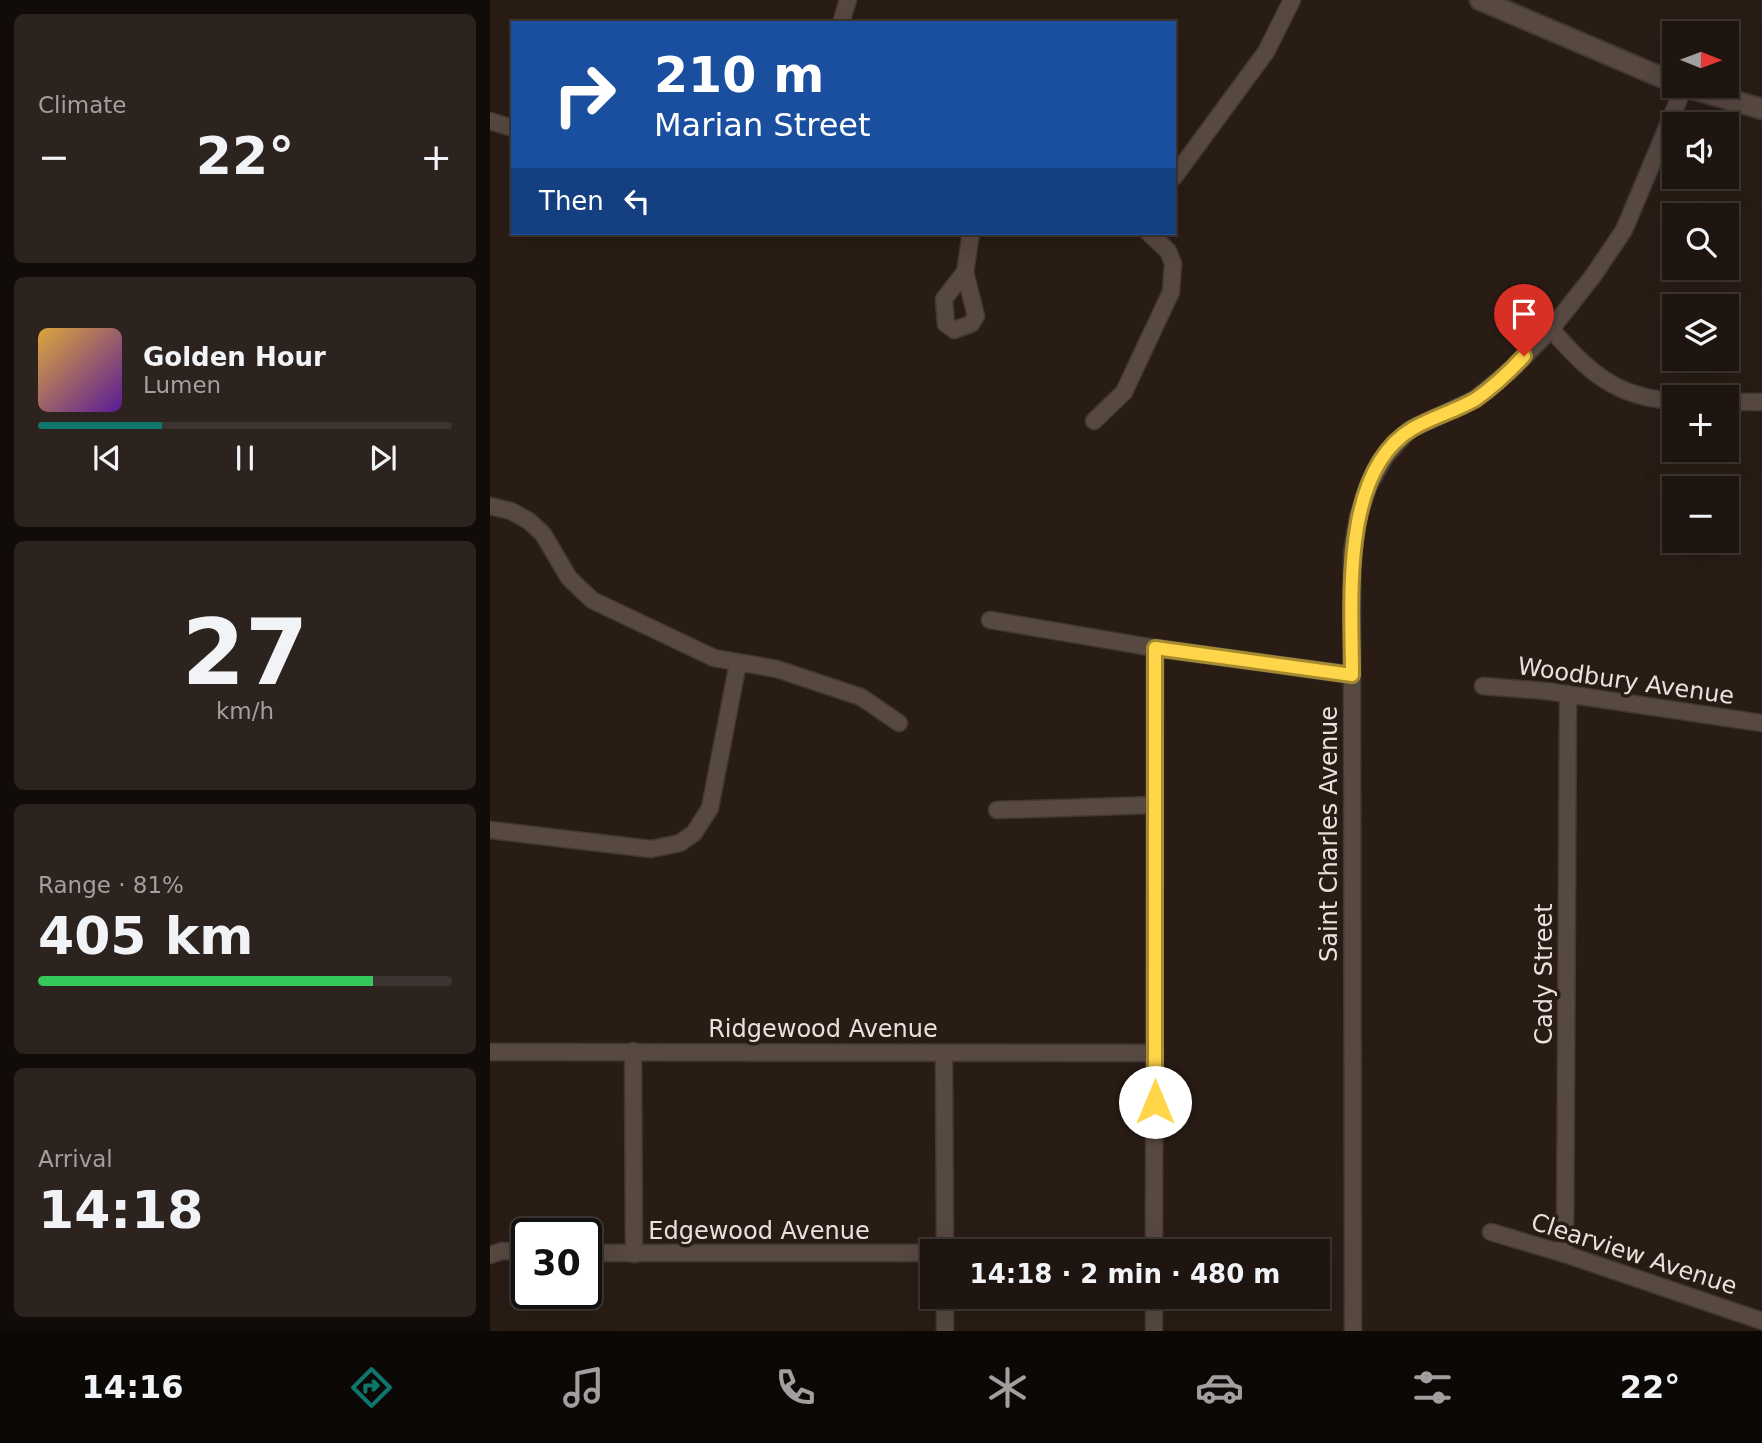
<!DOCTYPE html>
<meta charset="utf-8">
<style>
body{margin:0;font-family:"DejaVu Sans",sans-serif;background:#2c221e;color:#f1f3f6;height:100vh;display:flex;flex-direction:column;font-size:26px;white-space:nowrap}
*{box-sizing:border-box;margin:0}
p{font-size:23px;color:#a19f9f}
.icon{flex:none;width:38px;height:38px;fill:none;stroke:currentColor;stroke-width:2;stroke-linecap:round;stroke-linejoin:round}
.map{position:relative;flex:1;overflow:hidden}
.side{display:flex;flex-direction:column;gap:14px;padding:14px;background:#110c09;width:490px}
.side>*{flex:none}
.top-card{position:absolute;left:21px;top:21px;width:665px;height:214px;border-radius:0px;box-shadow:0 7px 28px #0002,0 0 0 2px #3c3430;background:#1a4fa0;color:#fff;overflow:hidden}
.needle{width:46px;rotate:91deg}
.controls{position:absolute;left:1172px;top:21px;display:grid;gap:14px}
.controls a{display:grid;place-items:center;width:77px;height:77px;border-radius:0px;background:#1f1510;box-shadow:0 7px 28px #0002,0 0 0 2px #3c3430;font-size:35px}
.speed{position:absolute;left:21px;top:1218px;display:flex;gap:14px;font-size:35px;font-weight:700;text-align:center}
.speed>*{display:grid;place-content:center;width:91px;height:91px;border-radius:50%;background:#1f1510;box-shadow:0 7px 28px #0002,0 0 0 2px #3c3430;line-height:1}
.speed .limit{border:4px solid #111;border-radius:10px;background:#fff;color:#111}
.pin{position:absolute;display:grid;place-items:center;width:60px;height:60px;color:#fff;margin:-72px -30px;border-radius:50% 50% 50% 0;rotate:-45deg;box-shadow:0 0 7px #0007}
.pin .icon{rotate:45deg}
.me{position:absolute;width:77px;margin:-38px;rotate:0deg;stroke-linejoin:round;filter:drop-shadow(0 0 5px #0008)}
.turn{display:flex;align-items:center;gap:24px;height:147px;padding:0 28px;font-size:32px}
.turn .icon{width:91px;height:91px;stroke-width:2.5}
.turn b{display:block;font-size:49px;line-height:60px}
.then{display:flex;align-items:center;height:66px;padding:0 28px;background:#0003;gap:14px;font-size:26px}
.big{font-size:52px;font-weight:600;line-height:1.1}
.side .widget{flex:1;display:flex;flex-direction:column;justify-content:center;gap:10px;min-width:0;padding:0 24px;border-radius:10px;background:#2c221e}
.side .dial{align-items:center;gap:0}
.dial b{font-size:91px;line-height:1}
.song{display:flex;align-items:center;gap:21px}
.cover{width:84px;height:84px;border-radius:10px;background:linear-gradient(135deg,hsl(40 70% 55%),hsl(270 70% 35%))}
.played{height:7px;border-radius:4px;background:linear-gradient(90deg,#0f766e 30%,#3c3430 30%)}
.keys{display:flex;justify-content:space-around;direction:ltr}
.heat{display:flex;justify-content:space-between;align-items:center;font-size:38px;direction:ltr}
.charge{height:10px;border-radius:5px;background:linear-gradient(90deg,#34c759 81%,#3c3430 0)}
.trip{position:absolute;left:430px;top:1239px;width:410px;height:70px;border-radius:0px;background:#1f1510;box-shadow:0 7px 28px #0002,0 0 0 2px #3c3430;font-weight:600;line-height:70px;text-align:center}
.menu{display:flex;height:112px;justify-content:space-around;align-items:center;background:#0c0806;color:#a19f9f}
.menu .icon{width:49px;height:49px}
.menu .current{color:#0f766e}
.menu b{font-size:32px;color:#f1f3f6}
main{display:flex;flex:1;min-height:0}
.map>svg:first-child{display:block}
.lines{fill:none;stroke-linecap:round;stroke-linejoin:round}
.minor-casing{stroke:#413733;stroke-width:19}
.tertiary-casing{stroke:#413733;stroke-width:23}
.minor{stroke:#574840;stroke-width:16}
.tertiary{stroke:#574840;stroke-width:19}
.route-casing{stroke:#a68a30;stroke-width:18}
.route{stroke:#ffd54a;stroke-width:12}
.labels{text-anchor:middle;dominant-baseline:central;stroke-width:7;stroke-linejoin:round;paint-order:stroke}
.street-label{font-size:24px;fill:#eae1dd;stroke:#291c15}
</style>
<main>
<section class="side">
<div class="widget"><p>Climate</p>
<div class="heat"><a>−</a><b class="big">22°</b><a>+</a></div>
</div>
<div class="widget">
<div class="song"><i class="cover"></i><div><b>Golden Hour</b><p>Lumen</p></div></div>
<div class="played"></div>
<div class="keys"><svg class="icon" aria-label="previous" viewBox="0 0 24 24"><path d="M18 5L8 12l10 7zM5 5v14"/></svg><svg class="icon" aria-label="pause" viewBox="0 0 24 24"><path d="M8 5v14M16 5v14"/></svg><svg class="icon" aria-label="next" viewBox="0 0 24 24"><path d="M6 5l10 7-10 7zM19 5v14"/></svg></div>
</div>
<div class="widget dial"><b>27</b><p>km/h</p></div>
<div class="widget"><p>Range · 81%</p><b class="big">405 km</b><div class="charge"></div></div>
<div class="widget"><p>Arrival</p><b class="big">14:18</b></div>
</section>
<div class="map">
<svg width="1272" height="1331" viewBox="0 0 1272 1331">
<rect width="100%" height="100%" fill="#291c15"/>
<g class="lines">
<!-- minor casing -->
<g class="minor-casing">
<g id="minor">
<polyline points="351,23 358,0"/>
<polyline points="0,121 23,128"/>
<polyline points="684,177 776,52 802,0"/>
<polyline points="475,272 486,316 481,324 464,330 456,324 454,299 475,272 481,233"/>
<path d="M1061,329C1098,371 1125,398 1185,401"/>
<polyline points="1237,402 1272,402"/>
<polyline points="604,421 634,392 681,292 683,263 678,251 659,233"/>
<polyline points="0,506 21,511 39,521 53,534 79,578 102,600 224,658 287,669 371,697 409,723"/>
<polyline points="500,620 665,648 862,675"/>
<polyline points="993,686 1056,691 1272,723"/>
<polyline points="507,810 663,805"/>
<polyline points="0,830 161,849 190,843 204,833 220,808 248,663"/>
<polyline points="143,1051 144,1254"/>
<polyline points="0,1052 665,1053"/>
<polyline points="454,1053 455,1251"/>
<polyline points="1001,1232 1075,1254 1272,1321"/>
<polyline points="664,1251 665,648"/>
<polyline points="96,1253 443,1253"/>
<polyline points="1075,1254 1078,694"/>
<polyline points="0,1255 12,1251 37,1251"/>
<polyline points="455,1297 455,1331"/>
<polyline points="664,1331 664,1297"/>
<polyline points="863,1331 862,675 862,552 868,517 878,487 895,457 919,430 985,399 1021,370 1061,329 1103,276 1134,230 1194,87"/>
</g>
</g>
<!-- tertiary casing -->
<g class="tertiary-casing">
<g id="tertiary">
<polyline points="990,0 1185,83"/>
<polyline points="1192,86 1272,109"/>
</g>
</g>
<!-- minor -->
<use href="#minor" class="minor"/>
<!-- tertiary -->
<use href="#tertiary" class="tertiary"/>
</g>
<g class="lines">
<!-- route casing -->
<g class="route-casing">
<path id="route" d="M665,1102V648L862,675C862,603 850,472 922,429C942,417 966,411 986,399C1003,387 1020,371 1034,356"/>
</g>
<!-- route -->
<use href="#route" class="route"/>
</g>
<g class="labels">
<!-- street labels -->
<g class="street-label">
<text transform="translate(1136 681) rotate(8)">Woodbury Avenue</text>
<text transform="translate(839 834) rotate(-90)">Saint Charles Avenue</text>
<text transform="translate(1054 974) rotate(-90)">Cady Street</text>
<text x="333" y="1029">Ridgewood Avenue</text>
<text x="269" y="1231">Edgewood Avenue</text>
<text transform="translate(1144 1254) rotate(18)">Clearview Avenue</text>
</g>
</g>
</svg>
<div class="controls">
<a><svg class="needle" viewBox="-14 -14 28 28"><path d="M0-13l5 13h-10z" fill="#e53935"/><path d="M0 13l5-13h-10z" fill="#a19f9f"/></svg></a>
<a><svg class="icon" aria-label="sound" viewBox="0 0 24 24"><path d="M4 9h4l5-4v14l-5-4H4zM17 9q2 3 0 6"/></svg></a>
<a><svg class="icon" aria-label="search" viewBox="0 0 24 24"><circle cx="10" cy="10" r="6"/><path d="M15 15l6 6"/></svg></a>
<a><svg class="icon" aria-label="layers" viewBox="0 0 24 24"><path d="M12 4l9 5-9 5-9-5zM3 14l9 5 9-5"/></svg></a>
<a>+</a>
<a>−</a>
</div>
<div class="speed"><div class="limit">30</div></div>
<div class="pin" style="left:1034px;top:356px;background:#d93025"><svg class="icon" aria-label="arrive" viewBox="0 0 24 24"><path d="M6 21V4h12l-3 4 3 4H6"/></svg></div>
<svg class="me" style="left:665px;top:1102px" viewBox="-20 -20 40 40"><circle r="19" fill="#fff"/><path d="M0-13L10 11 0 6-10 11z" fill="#ffd54a"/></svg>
<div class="trip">14:18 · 2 min · 480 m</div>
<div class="top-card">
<div class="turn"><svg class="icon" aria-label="right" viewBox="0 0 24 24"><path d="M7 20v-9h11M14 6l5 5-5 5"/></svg><div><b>210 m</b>Marian Street</div></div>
<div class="then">Then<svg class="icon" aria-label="left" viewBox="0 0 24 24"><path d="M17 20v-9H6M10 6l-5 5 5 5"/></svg></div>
</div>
</div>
</main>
<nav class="menu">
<b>14:16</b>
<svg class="icon current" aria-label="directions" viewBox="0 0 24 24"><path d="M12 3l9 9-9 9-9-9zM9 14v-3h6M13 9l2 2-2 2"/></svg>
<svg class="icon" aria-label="music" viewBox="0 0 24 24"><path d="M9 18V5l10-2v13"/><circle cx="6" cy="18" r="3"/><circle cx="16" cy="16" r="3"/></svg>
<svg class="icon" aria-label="phone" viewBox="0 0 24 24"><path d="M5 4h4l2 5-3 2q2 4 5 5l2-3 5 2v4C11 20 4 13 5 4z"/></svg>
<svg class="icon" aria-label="climate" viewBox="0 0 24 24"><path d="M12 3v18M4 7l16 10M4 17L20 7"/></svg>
<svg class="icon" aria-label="car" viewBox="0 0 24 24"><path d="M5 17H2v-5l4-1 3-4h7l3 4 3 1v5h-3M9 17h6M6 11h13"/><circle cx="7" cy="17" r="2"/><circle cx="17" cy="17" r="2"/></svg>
<svg class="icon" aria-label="filters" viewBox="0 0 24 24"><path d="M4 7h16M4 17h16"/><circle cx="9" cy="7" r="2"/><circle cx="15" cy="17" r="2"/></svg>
<b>22°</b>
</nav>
